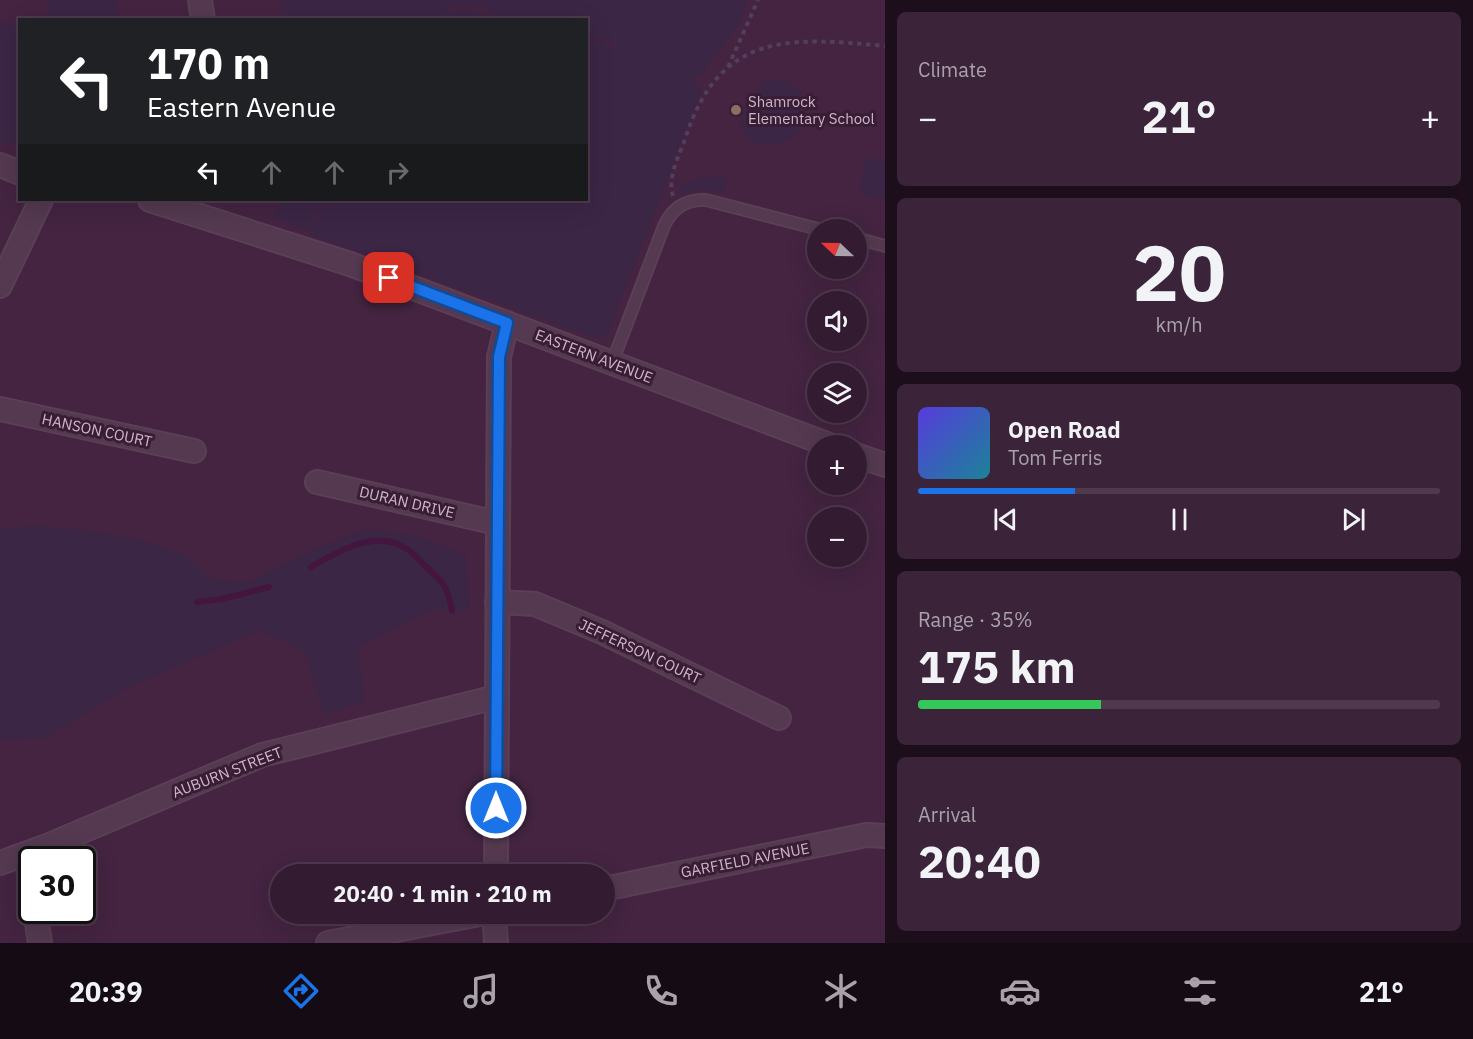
<!DOCTYPE html>
<meta charset="utf-8">
<style>
body{margin:0;font-family:"IBM Plex Sans",sans-serif;background:#3b2439;color:#f1f3f6;height:100vh;display:flex;flex-direction:column;font-size:22px;white-space:nowrap}
*{box-sizing:border-box;margin:0}
p{font-size:20px;color:#a9a1ab}
.icon{flex:none;width:33px;height:33px;fill:none;stroke:currentColor;stroke-width:2;stroke-linecap:round;stroke-linejoin:round}
.map{position:relative;flex:1;overflow:hidden}
.sheet{display:flex;flex-direction:column;gap:12px;padding:12px;background:#1c0f1b;width:588px}
.sheet>*{flex:none}
.banner{position:absolute;left:18px;top:18px;width:570px;height:183px;border-radius:0px;box-shadow:0 6px 24px #0002,0 0 0 2px #4e394d;background:#202124;color:#fff;overflow:hidden}
.needle{width:39px;rotate:292deg}
.tools{position:absolute;left:807px;top:219px;display:grid;gap:12px}
.tools a{display:grid;place-items:center;width:60px;height:60px;border-radius:50%;background:#331b31;box-shadow:0 6px 24px #0002,0 0 0 2px #4e394d;font-size:30px}
.speed{position:absolute;left:18px;top:846px;display:flex;gap:12px;font-size:30px;font-weight:700;text-align:center}
.speed>*{display:grid;place-content:center;width:78px;height:78px;border-radius:50%;background:#331b31;box-shadow:0 6px 24px #0002,0 0 0 2px #4e394d;line-height:1}
.speed .limit{border:3px solid #111;border-radius:9px;background:#fff;color:#111}
.pin{position:absolute;display:grid;place-items:center;width:51px;height:51px;color:#fff;margin:-26px;border-radius:12px;box-shadow:0 3px 9px #0006}
.me{position:absolute;width:66px;margin:-33px;rotate:0deg;stroke-linejoin:round;filter:drop-shadow(0 0 4px #0008)}
.turn{display:flex;align-items:center;gap:21px;height:126px;padding:0 30px;font-size:27px}
.turn .icon{width:78px;height:78px;stroke-width:2.5}
.turn b{display:block;font-size:42px;line-height:51px}
.lanes{display:flex;align-items:center;height:57px;padding:0 30px;background:#0003;justify-content:center;gap:30px;direction:ltr}
.lanes .off{opacity:.35}
.big{font-size:45px;font-weight:700;line-height:1.1}
.sheet .tile{flex:1;display:flex;flex-direction:column;justify-content:center;gap:9px;min-width:0;padding:0 21px;border-radius:9px;background:#3b2439}
.sheet .dial{align-items:center;gap:0}
.dial b{font-size:78px;line-height:1}
.song{display:flex;align-items:center;gap:18px}
.cover{width:72px;height:72px;border-radius:9px;background:linear-gradient(135deg,hsl(250 70% 55%),hsl(190 70% 35%))}
.played{height:6px;border-radius:3px;background:linear-gradient(90deg,#1a73e8 30%,#4e394d 30%)}
.keys{display:flex;justify-content:space-around;direction:ltr}
.heat{display:flex;justify-content:space-between;align-items:center;font-size:33px;direction:ltr}
.charge{height:9px;border-radius:4px;background:linear-gradient(90deg,#34c759 35%,#4e394d 0)}
.trip{position:absolute;left:270px;top:864px;width:345px;height:60px;border-radius:30px;background:#331b31;box-shadow:0 6px 24px #0002,0 0 0 2px #4e394d;font-weight:700;line-height:60px;text-align:center}
.tab-bar{display:flex;height:96px;justify-content:space-around;align-items:center;background:#140b14;color:#a9a1ab}
.tab-bar .icon{width:42px;height:42px}
.tab-bar .current{color:#1a73e8}
.tab-bar b{font-size:27px;color:#f1f3f6}
main{display:flex;flex:1;min-height:0}
.map>svg:first-child{display:block}
.green{fill:#3b2645}
.lines{fill:none;stroke-linecap:round;stroke-linejoin:round}
.stream{stroke:#44153e;stroke-width:6}
.service-casing{stroke:#5a3f56;stroke-width:14}
.minor-casing{stroke:#5a3f56;stroke-width:26}
.path{stroke:#523f5d;stroke-width:4;stroke-dasharray:4.5 4.5;stroke-linecap:butt}
.service{stroke:#543950;stroke-width:10}
.minor{stroke:#543950;stroke-width:22}
.route-casing{stroke:#114b97;stroke-width:15}
.route{stroke:#1a73e8;stroke-width:10}
.education-dot{fill:#8d6e63;stroke:#391d35;stroke-width:2}
.labels{text-anchor:middle;dominant-baseline:central;stroke-width:6;stroke-linejoin:round;paint-order:stroke}
.poi-label{font-size:15px;fill:#cdb6ca;stroke:#391d35;text-anchor:start}
.street-label{font-size:15px;fill:#cdb6ca;stroke:#391d35}
</style>
<main>
<div class="map">
<svg width="885" height="943" viewBox="0 0 885 943">
<rect width="100%" height="100%" fill="#442441"/>
<!-- green -->
<g class="green">
<polygon points="51,0 116,0 118,19 46,19"/>
<polygon points="281,0 747,0 740,23 700,75 690,78 702,90 608,333 595,338 310,234 326,200 586,200 587,44 600,40 624,56 606,38 587,39 586,20 494,19 485,6 451,5 441,19 289,19 281,9"/>
<polygon points="454,11 476,11 490,19 443,19"/>
<polygon points="0,21 19,26 19,146 0,141"/>
<path d="M768,79C776,81 785,80 792,84C813,97 807,117 797,135C778,147 751,152 740,127L744,108L753,102L757,87Z"/>
<polygon points="868,157 885,161 885,200 858,193"/>
<polygon points="715,176 728,178 723,192 702,189 682,194 678,187 697,179"/>
<polygon points="281,200 322,200 309,232 273,217"/>
<polygon points="42,526 90,531 152,543 188,557 210,579 249,582 310,551 367,529 416,536 466,555 469,610 431,610 357,648 365,700 325,715 304,651 260,630 125,689 45,738 0,740 0,528"/>
</g>
<g class="lines">
<!-- stream -->
<g class="stream">
<path d="M311,567C339,551 375,528 407,549C414,553 419,560 424,565C443,581 448,587 452,611"/>
<polyline points="197,602 222,599 269,587"/>
</g>
<!-- service casing -->
<g class="service-casing">
<g id="service">
<polyline points="856,238 885,246"/>
<path d="M612,363L664,226C672,208 686,199 706,200L822,230"/>
</g>
</g>
<!-- minor casing -->
<g class="minor-casing">
<g id="minor">
<polyline points="200,0 203,20"/>
<polyline points="0,165 20,173"/>
<polyline points="150,200 350,264 832,446"/>
<polyline points="0,286 41,200"/>
<polyline points="0,409 194,451"/>
<polyline points="856,455 885,465"/>
<polyline points="317,482 497,523"/>
<polyline points="497,602 535,604 602,632 779,718"/>
<polyline points="26,854 32,889"/>
<polyline points="0,863 47,846 262,755 496,697"/>
<polyline points="496,874 499,357 507,323"/>
<polyline points="604,889 866,835 885,836"/>
<polyline points="35,910 40,943"/>
<polyline points="494,914 496,943"/>
<polyline points="328,943 480,914"/>
</g>
</g>
<!-- path -->
<g class="path">
<polyline points="728,67 758,0"/>
<path d="M673,196C667,178 679,156 685,139C720,31 789,37 885,46"/>
</g>
<!-- service -->
<use href="#service" class="service"/>
<!-- minor -->
<use href="#minor" class="minor"/>
</g>
<g class="lines">
<!-- route casing -->
<g class="route-casing">
<polyline id="route" points="389,278 507,323 499,357 496,808"/>
</g>
<!-- route -->
<use href="#route" class="route"/>
</g>
<!-- markers -->
<circle class="education-dot" cx="736" cy="110" r="6"/>
<g class="labels">
<!-- poi labels -->
<g class="poi-label">
<text x="748" y="101">Shamrock<tspan x="748" dy="17">Elementary School</tspan></text>
</g>
<!-- street labels -->
<g class="street-label">
<text transform="translate(594 356) rotate(21)">EASTERN AVENUE</text>
<text transform="translate(97 430) rotate(12)">HANSON COURT</text>
<text transform="translate(407 502) rotate(13)">DURAN DRIVE</text>
<text transform="translate(640 651) rotate(25)">JEFFERSON COURT</text>
<text transform="translate(227 772) rotate(-21)">AUBURN STREET</text>
<text transform="translate(745 860) rotate(-11)">GARFIELD AVENUE</text>
</g>
</g>
</svg>
<div class="tools">
<a><svg class="needle" viewBox="-14 -14 28 28"><path d="M0-13l5 13h-10z" fill="#e53935"/><path d="M0 13l5-13h-10z" fill="#a9a1ab"/></svg></a>
<a><svg class="icon" aria-label="sound" viewBox="0 0 24 24"><path d="M4 9h4l5-4v14l-5-4H4zM17 9q2 3 0 6"/></svg></a>
<a><svg class="icon" aria-label="layers" viewBox="0 0 24 24"><path d="M12 4l9 5-9 5-9-5zM3 14l9 5 9-5"/></svg></a>
<a>+</a>
<a>−</a>
</div>
<div class="speed"><div class="limit">30</div></div>
<div class="pin" style="left:389px;top:278px;background:#d93025"><svg class="icon" aria-label="arrive" viewBox="0 0 24 24"><path d="M6 21V4h12l-3 4 3 4H6"/></svg></div>
<svg class="me" style="left:496px;top:808px" viewBox="-20 -20 40 40"><circle r="17" fill="#1a73e8" stroke="#fff" stroke-width="3"/><path d="M0-11L8 9 0 5-8 9z" fill="#fff"/></svg>
<div class="trip">20:40 · 1 min · 210 m</div>
<div class="banner">
<div class="turn"><svg class="icon" aria-label="left" viewBox="0 0 24 24"><path d="M17 20v-9H6M10 6l-5 5 5 5"/></svg><div><b>170 m</b>Eastern Avenue</div></div>
<div class="lanes"><svg class="icon" aria-label="left" viewBox="0 0 24 24"><path d="M17 20v-9H6M10 6l-5 5 5 5"/></svg><svg class="icon off" aria-label="ahead" viewBox="0 0 24 24"><path d="M12 20V5M6 11l6-6 6 6"/></svg><svg class="icon off" aria-label="ahead" viewBox="0 0 24 24"><path d="M12 20V5M6 11l6-6 6 6"/></svg><svg class="icon off" aria-label="right" viewBox="0 0 24 24"><path d="M7 20v-9h11M14 6l5 5-5 5"/></svg></div>
</div>
</div>
<section class="sheet">
<div class="tile"><p>Climate</p>
<div class="heat"><a>−</a><b class="big">21°</b><a>+</a></div>
</div>
<div class="tile dial"><b>20</b><p>km/h</p></div>
<div class="tile">
<div class="song"><i class="cover"></i><div><b>Open Road</b><p>Tom Ferris</p></div></div>
<div class="played"></div>
<div class="keys"><svg class="icon" aria-label="previous" viewBox="0 0 24 24"><path d="M18 5L8 12l10 7zM5 5v14"/></svg><svg class="icon" aria-label="pause" viewBox="0 0 24 24"><path d="M8 5v14M16 5v14"/></svg><svg class="icon" aria-label="next" viewBox="0 0 24 24"><path d="M6 5l10 7-10 7zM19 5v14"/></svg></div>
</div>
<div class="tile"><p>Range · 35%</p><b class="big">175 km</b><div class="charge"></div></div>
<div class="tile"><p>Arrival</p><b class="big">20:40</b></div>
</section>
</main>
<nav class="tab-bar">
<b>20:39</b>
<svg class="icon current" aria-label="directions" viewBox="0 0 24 24"><path d="M12 3l9 9-9 9-9-9zM9 14v-3h6M13 9l2 2-2 2"/></svg>
<svg class="icon" aria-label="music" viewBox="0 0 24 24"><path d="M9 18V5l10-2v13"/><circle cx="6" cy="18" r="3"/><circle cx="16" cy="16" r="3"/></svg>
<svg class="icon" aria-label="phone" viewBox="0 0 24 24"><path d="M5 4h4l2 5-3 2q2 4 5 5l2-3 5 2v4C11 20 4 13 5 4z"/></svg>
<svg class="icon" aria-label="climate" viewBox="0 0 24 24"><path d="M12 3v18M4 7l16 10M4 17L20 7"/></svg>
<svg class="icon" aria-label="car" viewBox="0 0 24 24"><path d="M5 17H2v-5l4-1 3-4h7l3 4 3 1v5h-3M9 17h6M6 11h13"/><circle cx="7" cy="17" r="2"/><circle cx="17" cy="17" r="2"/></svg>
<svg class="icon" aria-label="filters" viewBox="0 0 24 24"><path d="M4 7h16M4 17h16"/><circle cx="9" cy="7" r="2"/><circle cx="15" cy="17" r="2"/></svg>
<b>21°</b>
</nav>
